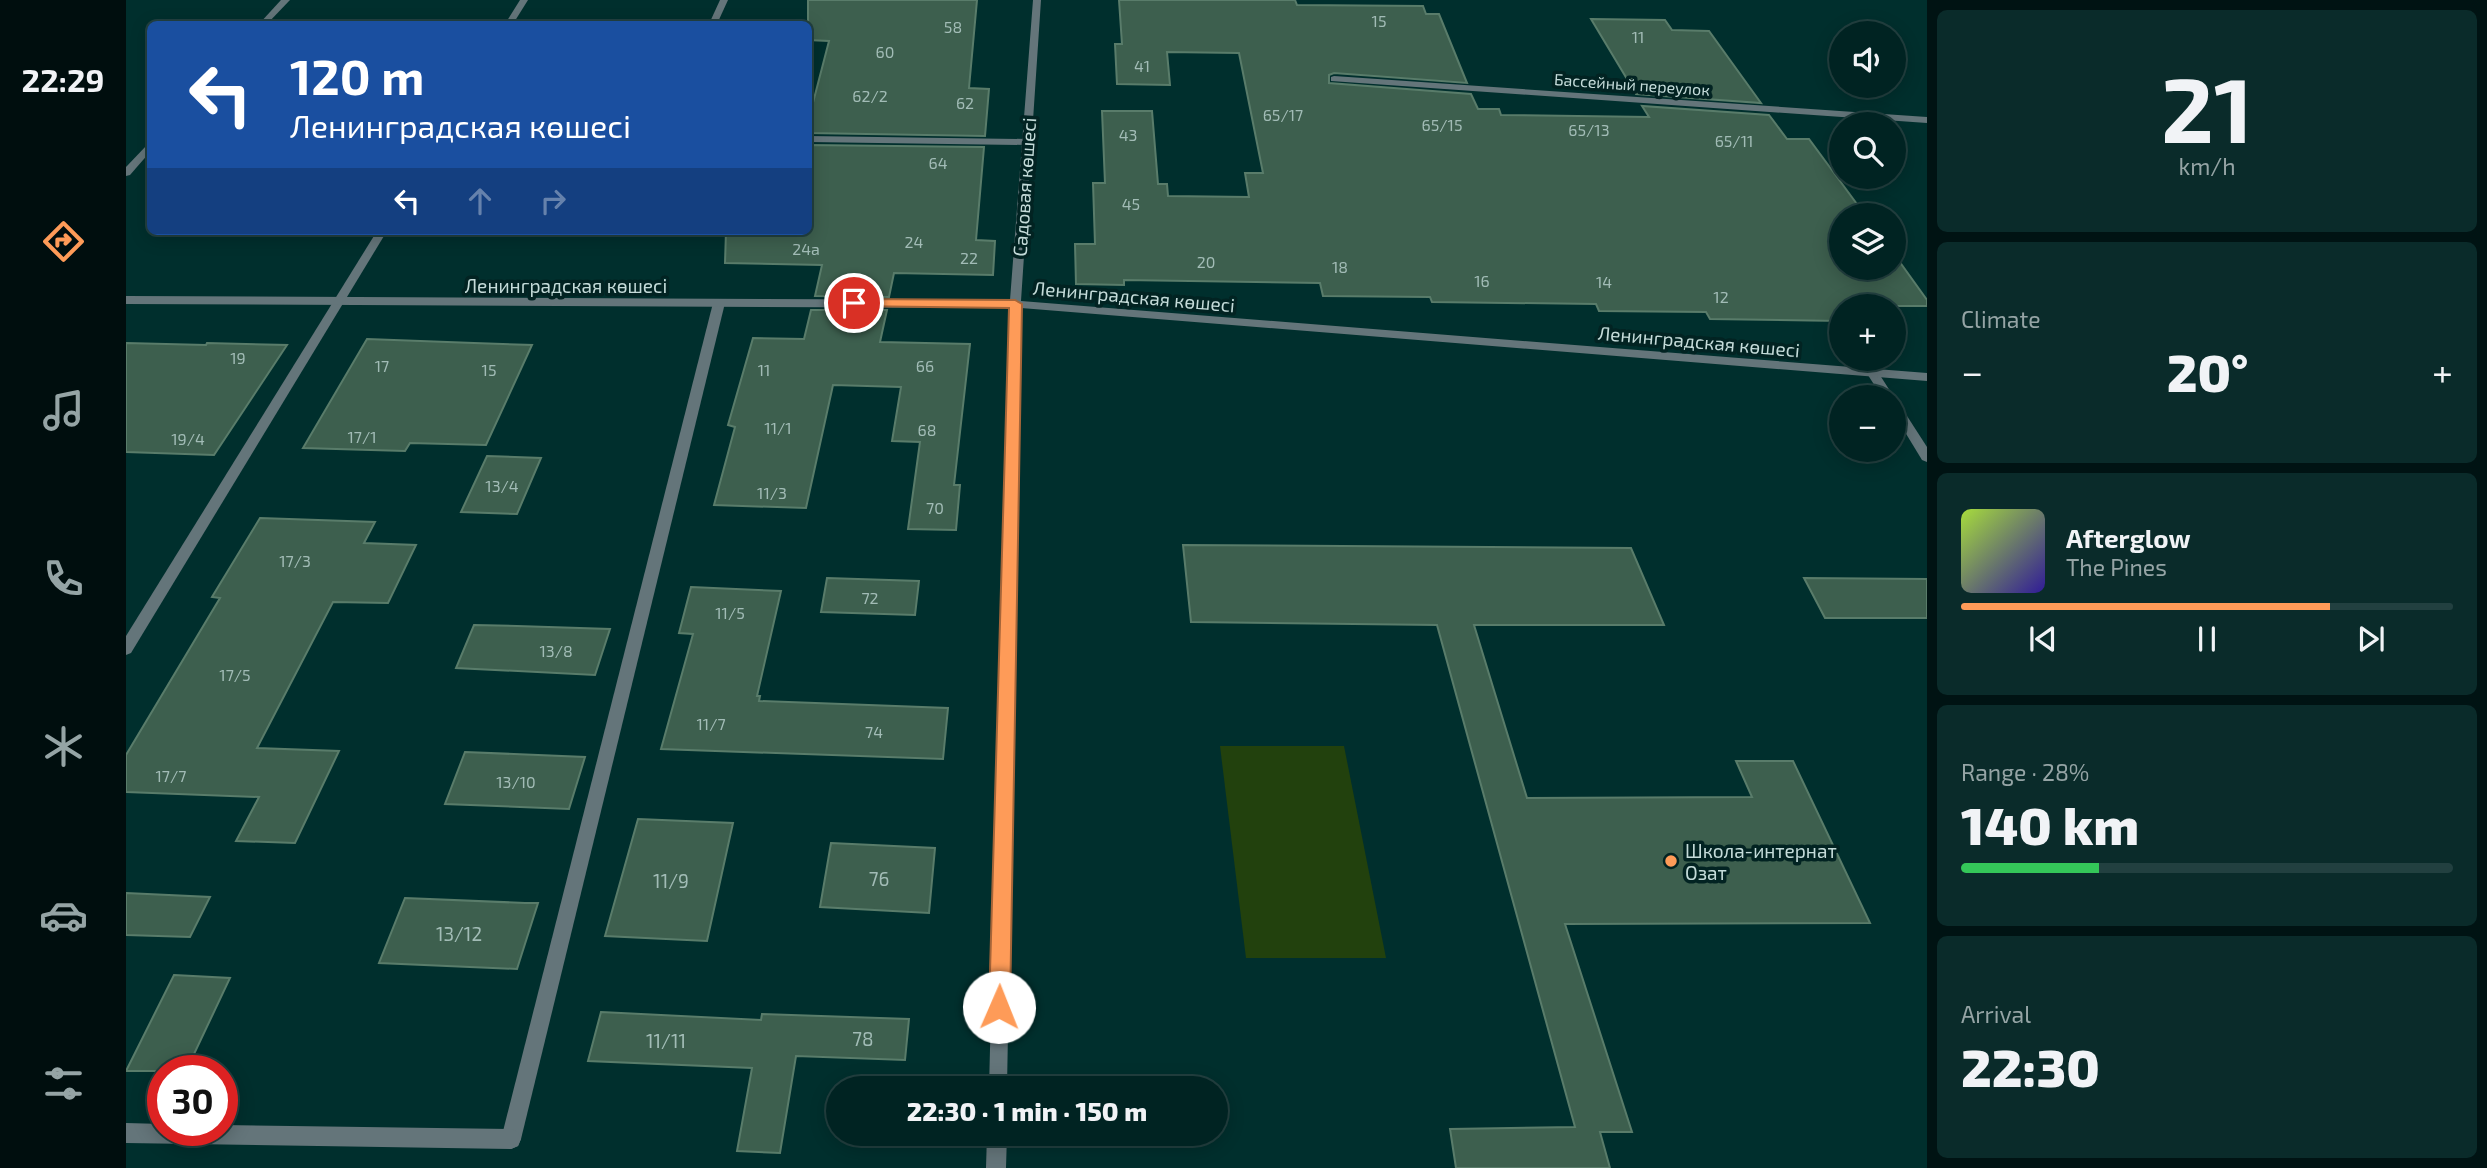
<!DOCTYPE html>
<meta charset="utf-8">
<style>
body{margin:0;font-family:"Exo 2",sans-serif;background:#0a2b2a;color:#f1f3f6;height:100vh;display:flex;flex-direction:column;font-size:26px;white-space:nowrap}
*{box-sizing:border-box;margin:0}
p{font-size:23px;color:#95a4a5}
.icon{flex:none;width:38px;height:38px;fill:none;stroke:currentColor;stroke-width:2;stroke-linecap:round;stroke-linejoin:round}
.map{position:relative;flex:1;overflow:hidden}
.panel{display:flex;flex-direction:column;gap:10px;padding:10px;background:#001313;width:560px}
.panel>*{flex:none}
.hud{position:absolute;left:21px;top:21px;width:665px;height:214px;border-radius:10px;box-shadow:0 4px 18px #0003,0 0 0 2px #224040;background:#1a4fa0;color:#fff;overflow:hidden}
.tools{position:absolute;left:1703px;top:21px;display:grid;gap:14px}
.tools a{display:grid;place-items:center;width:77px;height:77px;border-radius:50%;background:#002322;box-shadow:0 4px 18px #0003,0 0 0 2px #224040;font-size:35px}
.speed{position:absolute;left:21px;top:1055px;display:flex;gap:14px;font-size:35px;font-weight:700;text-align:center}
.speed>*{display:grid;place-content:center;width:91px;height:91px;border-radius:50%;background:#002322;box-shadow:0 4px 18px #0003,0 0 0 2px #224040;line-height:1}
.speed .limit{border:10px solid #d22;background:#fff;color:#111}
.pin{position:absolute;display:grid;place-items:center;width:60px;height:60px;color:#fff;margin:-30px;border:4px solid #fff;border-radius:50%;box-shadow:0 2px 7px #0007}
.me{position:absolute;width:77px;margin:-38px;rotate:1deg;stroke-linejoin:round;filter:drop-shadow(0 0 5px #0008)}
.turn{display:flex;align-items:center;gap:24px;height:147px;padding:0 28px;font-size:32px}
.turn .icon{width:91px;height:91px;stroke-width:2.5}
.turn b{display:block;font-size:49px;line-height:60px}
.lanes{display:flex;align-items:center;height:66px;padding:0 28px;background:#0003;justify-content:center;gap:35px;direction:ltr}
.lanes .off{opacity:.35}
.big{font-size:52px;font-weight:800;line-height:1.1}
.panel .card{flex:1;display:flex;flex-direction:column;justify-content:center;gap:10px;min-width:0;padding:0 24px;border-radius:10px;background:#0a2b2a}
.panel .dial{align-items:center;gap:0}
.dial b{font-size:91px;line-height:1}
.song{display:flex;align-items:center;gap:21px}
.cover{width:84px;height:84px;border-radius:10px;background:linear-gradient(135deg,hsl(80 70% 55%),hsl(250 70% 35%))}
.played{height:7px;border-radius:4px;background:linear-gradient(90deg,#fe9b58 75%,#224040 75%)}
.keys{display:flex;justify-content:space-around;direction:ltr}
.heat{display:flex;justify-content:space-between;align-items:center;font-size:38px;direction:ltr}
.charge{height:10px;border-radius:5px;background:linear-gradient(90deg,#34c759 28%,#224040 0)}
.trip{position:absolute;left:700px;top:1076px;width:402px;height:70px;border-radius:35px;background:#002322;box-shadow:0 4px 18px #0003,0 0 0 2px #224040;font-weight:800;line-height:70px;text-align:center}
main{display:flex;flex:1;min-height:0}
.tabs{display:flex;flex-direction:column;width:126px;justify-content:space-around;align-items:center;background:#000e0e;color:#95a4a5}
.tabs .icon{width:49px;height:49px}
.tabs .on{color:#fe9b58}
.tabs b{font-size:32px;color:#f1f3f6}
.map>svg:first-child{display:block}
.green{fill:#22410d}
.building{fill:#3d5f4e;stroke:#597c6a;stroke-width:2}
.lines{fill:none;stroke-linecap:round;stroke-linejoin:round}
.lane{fill:#64757a;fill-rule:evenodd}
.street{fill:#64757a;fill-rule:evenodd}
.route{fill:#fe9b58;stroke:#a56539;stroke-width:2}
.poi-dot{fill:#fe9b58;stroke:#022322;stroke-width:2.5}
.labels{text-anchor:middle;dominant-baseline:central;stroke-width:7;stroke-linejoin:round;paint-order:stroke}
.number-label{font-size:16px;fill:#a2bcb6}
.far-street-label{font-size:16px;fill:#c4dbd9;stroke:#022322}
.street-label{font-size:19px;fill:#c4dbd9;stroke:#022322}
.poi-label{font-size:19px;fill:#c4dbd9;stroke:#022322;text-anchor:start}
.near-number-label{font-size:19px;fill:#a2bcb6}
</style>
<main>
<nav class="tabs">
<b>22:29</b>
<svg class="icon on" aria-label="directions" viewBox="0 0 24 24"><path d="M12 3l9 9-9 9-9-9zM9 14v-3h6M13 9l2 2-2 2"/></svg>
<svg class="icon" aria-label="music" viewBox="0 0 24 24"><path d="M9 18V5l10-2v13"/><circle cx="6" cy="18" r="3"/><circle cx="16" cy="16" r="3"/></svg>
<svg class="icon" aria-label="phone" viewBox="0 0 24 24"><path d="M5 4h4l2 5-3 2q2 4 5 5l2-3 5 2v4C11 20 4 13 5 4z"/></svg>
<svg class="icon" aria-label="climate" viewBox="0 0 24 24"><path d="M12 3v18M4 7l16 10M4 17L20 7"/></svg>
<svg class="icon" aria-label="car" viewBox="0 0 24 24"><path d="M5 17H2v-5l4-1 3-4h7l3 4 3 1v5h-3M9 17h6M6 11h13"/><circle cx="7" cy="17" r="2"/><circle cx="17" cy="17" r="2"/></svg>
<svg class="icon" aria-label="filters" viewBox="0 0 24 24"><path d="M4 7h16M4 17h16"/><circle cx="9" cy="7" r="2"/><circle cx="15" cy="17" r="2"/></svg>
</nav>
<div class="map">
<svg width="1801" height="1168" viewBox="0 0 1801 1168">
<rect width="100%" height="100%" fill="#002f2d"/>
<!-- green -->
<polygon class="green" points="1094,746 1218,746 1260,958 1120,958"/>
<!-- building -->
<g class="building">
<polygon points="682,0 851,0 843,88 863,89 859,136 682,133 682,122 703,41 682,40"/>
<polygon points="993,0 1169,0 1171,5 1297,6 1300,14 1313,14 1341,83 1208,73 1203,75 1203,83 1345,94 1352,109 1373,109 1375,115 1523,117 1516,106 1643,115 1661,139 1683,139 1739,215 1715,215 1715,268 1768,268 1768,254 1801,300 1801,306 1715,306 1715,321 1584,319 1580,312 1473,311 1470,304 1306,302 1304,297 1197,296 1194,283 998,280 998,285 950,284 949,244 969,244 967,183 979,183 976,111 1026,111 1032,184 1041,184 1042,196 1123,197 1119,173 1137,173 1113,53 1041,52 1044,85 991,84 989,44 996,44"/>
<polygon points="1465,19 1539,20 1546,30 1583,31 1635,103 1510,94"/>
<polygon points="682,145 858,147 850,240 869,241 867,275 768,273 763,297 689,296 696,265 599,263 600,231 682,231"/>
<polygon points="685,310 761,310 754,342 844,344 828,485 834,485 830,530 782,529 794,442 766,441 775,387 707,385 680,508 588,505 609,427 602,425 627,338 678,339"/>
<polygon points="241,339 348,343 406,345 360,445 284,443 279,451 177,448"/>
<polygon points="0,343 80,345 81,343 161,345 88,455 0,452"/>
<polygon points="361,456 415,458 391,514 335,512"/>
<polygon points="134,518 249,522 238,543 290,545 262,603 207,602 131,748 213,751 169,843 110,841 133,797 0,792 0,755 94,598 86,597"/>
<polygon points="1057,545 1505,548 1538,625 1348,625 1401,798 1626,797 1610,761 1667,761 1744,923 1439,924 1506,1132 1474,1132 1484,1168 1330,1168 1324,1129 1449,1127 1311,625 1065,622"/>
<polygon points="701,578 793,581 789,615 695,612"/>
<polygon points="1678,578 1801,579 1801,618 1699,618"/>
<polygon points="565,587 655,591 631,696 634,696 633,701 822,708 817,759 535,749 567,634 553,633"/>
<polygon points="348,625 391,626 484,629 469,675 330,668"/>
<polygon points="339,752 459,757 443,809 319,804"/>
<polygon points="512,819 607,823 581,941 479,936"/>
<polygon points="705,843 809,848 803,913 694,907"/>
<polygon points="0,893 84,897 64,937 0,935"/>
<polygon points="279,898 399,903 412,903 391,969 253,963"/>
<polygon points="48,975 104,978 60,1071 0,1071"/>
<polygon points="475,1012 635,1020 636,1014 783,1019 779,1060 670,1056 654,1153 611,1151 626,1068 462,1061"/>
</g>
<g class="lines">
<!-- lane -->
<g class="lane">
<polygon points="394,0 402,0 387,24 379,24"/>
<polygon points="594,0 602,0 591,24 583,24"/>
<polygon points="682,136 901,139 906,142 901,145 682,142"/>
<polygon points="251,231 261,231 5,653 0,655 0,636"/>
<polygon points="593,299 599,303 395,1139 392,1146 385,1149 378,1146 375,1139 587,303"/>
<polygon points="1746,368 1750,369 1766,394 1768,397 1768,398 1756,397 1740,372"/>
<polygon points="1768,401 1772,402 1801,447 1801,462 1796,460 1768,414"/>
</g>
<!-- street -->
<g class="street">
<polygon points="155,0 164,0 141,24 133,24"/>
<polygon points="907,0 915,0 895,301 1801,373 1801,381 895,308 881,1088 863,1088 883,308 0,304 0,296 884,300"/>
<polygon points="1208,76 1801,117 1801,123 1205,81 1205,77"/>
<polygon points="24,144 24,152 4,175 0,176 0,167 21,145"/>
<polygon points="0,1123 37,1124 37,1130 96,1130 96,1125 385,1129 392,1132 395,1139 392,1146 385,1149 0,1143"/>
<polygon points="861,1134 881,1134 880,1168 860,1168"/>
</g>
</g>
<!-- route -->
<polygon class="route" points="728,299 889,300 896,304 884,1007 881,1015 873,1018 866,1015 863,1007 883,308 723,306 721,303"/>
<!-- markers -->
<circle class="poi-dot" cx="1545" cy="861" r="7"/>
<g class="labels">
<!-- number labels -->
<g class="number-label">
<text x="1253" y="20">15</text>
<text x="827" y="26">58</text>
<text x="1512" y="36">11</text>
<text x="759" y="51">60</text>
<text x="1016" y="65">41</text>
<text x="744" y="95">62/2</text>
<text x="839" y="102">62</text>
<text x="1157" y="114">65/17</text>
<text x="1316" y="124">65/15</text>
<text x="1463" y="129">65/13</text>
<text x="1002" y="134">43</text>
<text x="1608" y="140">65/11</text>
<text x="812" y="162">64</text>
<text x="1005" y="203">45</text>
<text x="788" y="241">24</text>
<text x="680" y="248">24а</text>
<text x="843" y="257">22</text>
<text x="1080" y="261">20</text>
<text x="1214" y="266">18</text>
<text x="1356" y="280">16</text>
<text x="1478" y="281">14</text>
<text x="1595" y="296">12</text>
<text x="112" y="357">19</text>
<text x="256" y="365">17</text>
<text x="799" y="365">66</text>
<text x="363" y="369">15</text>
<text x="638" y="369">11</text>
<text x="652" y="427">11/1</text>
<text x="801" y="429">68</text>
<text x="236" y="436">17/1</text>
<text x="62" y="438">19/4</text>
<text x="376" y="485">13/4</text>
<text x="646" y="492">11/3</text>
<text x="809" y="507">70</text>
<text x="169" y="560">17/3</text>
<text x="744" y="597">72</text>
<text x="604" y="612">11/5</text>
<text x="430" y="650">13/8</text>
<text x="109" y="674">17/5</text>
<text x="585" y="723">11/7</text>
<text x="748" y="731">74</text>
<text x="45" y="775">17/7</text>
<text x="390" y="781">13/10</text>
</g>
<!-- far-street labels -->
<g class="far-street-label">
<text transform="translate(1506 84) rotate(4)">Бассейный переулок</text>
</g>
<!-- street labels -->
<g class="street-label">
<text transform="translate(898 187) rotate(-86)">Садовая көшесі</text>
<text x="440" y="285">Ленинградская көшесі</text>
<text transform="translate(1008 296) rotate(5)">Ленинградская көшесі</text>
<text transform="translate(1573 341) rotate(5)">Ленинградская көшесі</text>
</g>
<!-- poi labels -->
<g class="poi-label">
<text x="1559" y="850">Школа-интернат<tspan x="1559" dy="22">Озат</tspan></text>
</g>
<!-- near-number labels -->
<g class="near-number-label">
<text x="753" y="878">76</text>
<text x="545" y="880">11/9</text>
<text x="333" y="933">13/12</text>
<text x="737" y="1038">78</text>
<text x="540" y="1040">11/11</text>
</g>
</g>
</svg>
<div class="tools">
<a><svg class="icon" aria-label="sound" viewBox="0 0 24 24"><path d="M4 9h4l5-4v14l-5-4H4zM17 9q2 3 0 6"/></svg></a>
<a><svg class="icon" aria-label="search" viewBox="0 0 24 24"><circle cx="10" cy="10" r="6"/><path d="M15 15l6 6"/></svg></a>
<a><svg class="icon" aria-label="layers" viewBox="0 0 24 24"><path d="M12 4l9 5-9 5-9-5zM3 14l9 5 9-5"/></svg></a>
<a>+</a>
<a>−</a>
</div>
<div class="speed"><div class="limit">30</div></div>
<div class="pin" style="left:728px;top:303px;background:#d93025"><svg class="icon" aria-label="arrive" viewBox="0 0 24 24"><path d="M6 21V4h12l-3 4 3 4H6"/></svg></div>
<svg class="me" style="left:873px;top:1007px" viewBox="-20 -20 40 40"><circle r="19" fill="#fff"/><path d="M0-13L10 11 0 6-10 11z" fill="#fe9b58"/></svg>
<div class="trip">22:30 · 1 min · 150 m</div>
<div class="hud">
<div class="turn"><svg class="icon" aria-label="left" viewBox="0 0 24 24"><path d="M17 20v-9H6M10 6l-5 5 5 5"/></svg><div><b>120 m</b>Ленинградская көшесі</div></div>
<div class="lanes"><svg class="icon" aria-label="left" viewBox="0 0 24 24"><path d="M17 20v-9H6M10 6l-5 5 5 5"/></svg><svg class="icon off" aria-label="ahead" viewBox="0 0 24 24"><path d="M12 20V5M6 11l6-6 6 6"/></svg><svg class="icon off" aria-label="right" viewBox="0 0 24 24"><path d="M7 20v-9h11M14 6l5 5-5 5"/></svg></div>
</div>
</div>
<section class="panel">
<div class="card dial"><b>21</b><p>km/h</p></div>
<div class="card"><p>Climate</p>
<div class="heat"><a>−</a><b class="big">20°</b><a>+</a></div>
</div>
<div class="card">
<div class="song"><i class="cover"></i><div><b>Afterglow</b><p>The Pines</p></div></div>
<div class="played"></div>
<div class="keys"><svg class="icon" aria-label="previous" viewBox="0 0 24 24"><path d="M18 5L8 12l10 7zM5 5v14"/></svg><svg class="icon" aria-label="pause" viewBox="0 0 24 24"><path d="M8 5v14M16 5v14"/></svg><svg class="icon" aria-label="next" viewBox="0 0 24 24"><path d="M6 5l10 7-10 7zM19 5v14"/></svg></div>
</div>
<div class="card"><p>Range · 28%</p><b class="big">140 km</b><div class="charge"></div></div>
<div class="card"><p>Arrival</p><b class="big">22:30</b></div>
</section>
</main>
